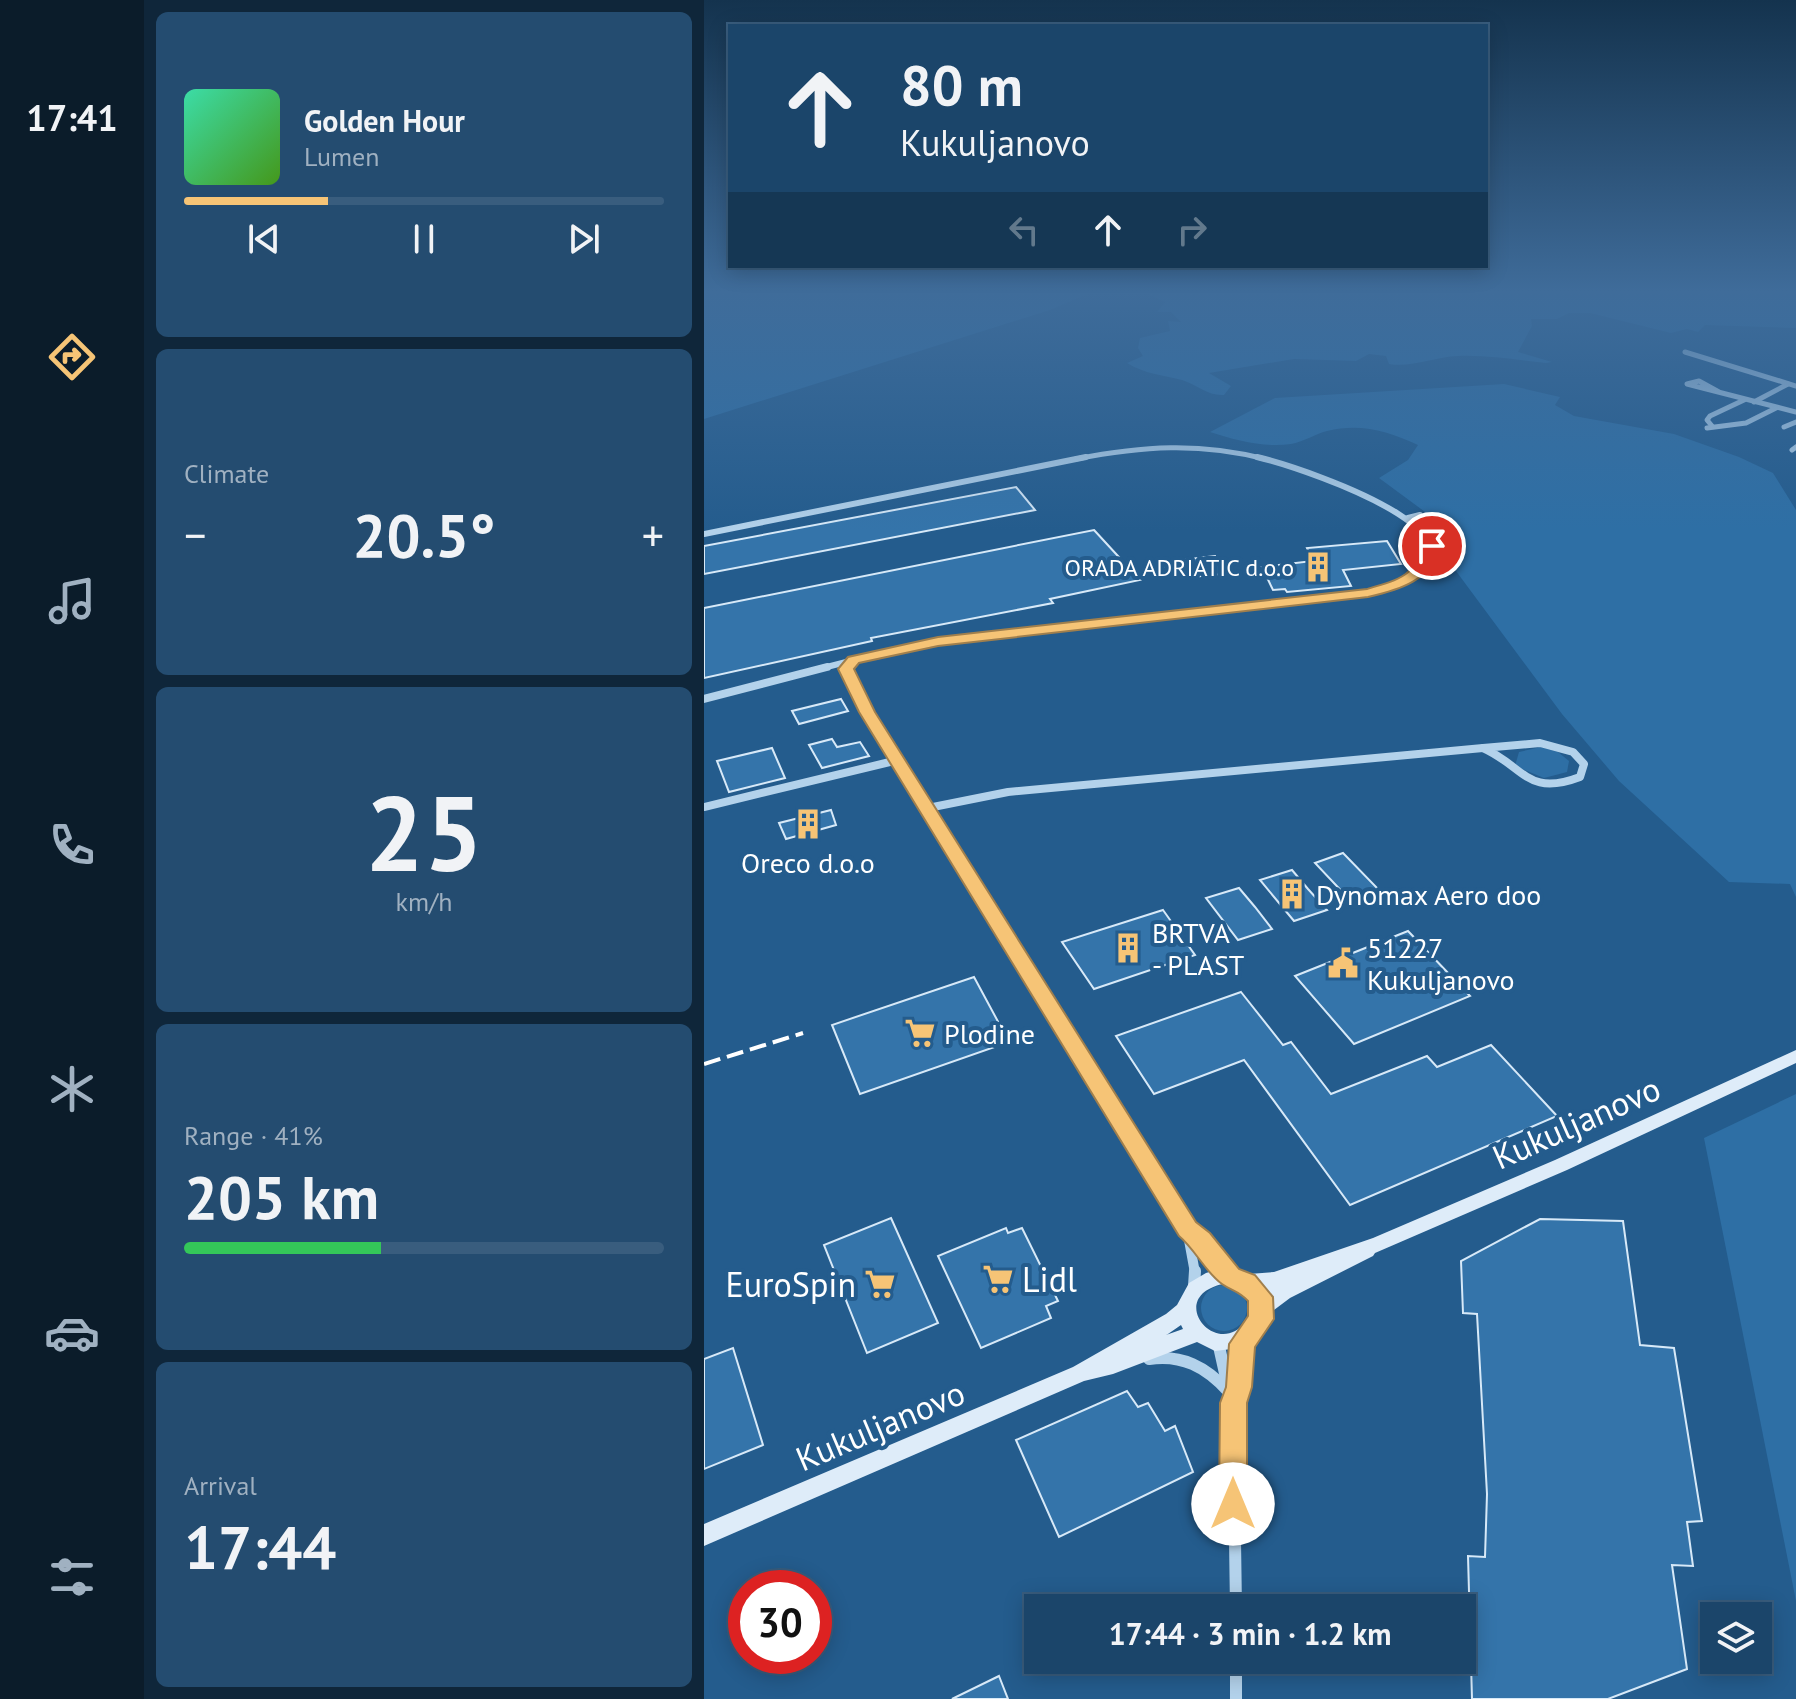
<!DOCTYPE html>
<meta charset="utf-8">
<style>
body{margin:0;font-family:"PT Sans",sans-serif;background:#244c70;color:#f1f3f6;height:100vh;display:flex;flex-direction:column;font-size:30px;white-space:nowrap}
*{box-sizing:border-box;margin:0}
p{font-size:26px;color:#a0b1c1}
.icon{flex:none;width:44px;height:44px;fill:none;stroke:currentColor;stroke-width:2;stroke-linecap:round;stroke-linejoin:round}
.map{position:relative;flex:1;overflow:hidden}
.side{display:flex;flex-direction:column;gap:12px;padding:12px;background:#0f263a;width:560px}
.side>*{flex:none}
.banner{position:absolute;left:24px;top:24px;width:760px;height:244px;border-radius:0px;box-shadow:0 4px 20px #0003,0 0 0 2px #395d7e;background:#1b456a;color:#f1f3f6;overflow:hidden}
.controls{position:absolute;left:996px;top:1602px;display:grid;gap:16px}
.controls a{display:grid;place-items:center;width:72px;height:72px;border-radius:0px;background:#1b456a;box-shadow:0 4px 20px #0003,0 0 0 2px #395d7e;font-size:40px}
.speed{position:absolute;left:24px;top:1570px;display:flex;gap:16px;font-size:40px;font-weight:700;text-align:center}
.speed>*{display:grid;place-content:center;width:104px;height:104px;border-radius:50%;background:#1b456a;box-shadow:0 4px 20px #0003,0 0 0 2px #395d7e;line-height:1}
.speed .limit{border:12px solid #d22;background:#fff;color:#111}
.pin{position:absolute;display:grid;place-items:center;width:68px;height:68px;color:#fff;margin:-34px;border:4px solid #fff;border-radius:50%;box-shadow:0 2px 8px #0007}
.me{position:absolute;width:88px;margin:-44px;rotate:0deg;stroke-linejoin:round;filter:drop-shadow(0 0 6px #0008)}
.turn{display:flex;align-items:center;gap:28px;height:168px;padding:0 40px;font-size:36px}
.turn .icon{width:104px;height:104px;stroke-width:2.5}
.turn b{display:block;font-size:56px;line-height:68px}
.lanes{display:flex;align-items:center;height:76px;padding:0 40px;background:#0003;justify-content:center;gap:40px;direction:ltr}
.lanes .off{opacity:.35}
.big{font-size:60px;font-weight:700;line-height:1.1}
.side .widget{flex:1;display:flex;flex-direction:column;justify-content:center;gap:12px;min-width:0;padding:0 28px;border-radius:12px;background:#244c70}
.side .dial{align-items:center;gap:0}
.dial b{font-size:104px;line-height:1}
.song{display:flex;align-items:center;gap:24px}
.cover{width:96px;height:96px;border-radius:12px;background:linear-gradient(135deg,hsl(160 70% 55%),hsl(100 70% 35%))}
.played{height:8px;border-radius:4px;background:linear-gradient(90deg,#f6c476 30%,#395d7e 30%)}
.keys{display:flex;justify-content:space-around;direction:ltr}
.heat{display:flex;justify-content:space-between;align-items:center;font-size:44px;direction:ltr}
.charge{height:12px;border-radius:6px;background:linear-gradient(90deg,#34c759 41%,#395d7e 0)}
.trip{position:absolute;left:320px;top:1594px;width:452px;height:80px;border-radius:0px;background:#1b456a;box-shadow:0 4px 20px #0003,0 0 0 2px #395d7e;font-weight:700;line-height:80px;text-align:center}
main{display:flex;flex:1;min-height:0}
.tab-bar{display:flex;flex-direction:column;width:144px;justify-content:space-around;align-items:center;background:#0b1c2a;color:#a0b1c1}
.tab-bar .icon{width:56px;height:56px}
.tab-bar .selected{color:#f6c476}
.tab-bar b{font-size:36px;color:#f1f3f6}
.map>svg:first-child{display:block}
.green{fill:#2e6fa5}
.building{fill:#3474aa;stroke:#d7e9f8;stroke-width:2}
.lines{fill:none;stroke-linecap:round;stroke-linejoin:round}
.street-far4{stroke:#b3d2eb;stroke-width:5}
.street-far3{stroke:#b3d2eb;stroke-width:6}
.street-far2{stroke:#b3d2eb;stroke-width:8}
.street-far1{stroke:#b3d2eb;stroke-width:10}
.street{stroke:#b3d2eb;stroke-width:12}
.secondary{fill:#deecf9;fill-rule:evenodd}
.rail{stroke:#fff;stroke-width:4;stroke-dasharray:17 7;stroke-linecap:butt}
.route{fill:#f6c476;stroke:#a07f4d;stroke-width:2}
.labels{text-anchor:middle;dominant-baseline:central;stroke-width:8;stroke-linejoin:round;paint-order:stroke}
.far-poi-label{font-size:24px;fill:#fff;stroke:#245c8d;text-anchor:end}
.poi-label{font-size:28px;fill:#fff;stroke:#245c8d;text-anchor:start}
.near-street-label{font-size:34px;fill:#fff;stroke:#245c8d}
.near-poi-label{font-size:34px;fill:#fff;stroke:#245c8d;text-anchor:start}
</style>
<main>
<nav class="tab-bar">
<b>17:41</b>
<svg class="icon selected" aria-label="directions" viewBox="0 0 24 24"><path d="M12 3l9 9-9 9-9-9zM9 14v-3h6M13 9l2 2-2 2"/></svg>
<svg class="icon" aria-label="music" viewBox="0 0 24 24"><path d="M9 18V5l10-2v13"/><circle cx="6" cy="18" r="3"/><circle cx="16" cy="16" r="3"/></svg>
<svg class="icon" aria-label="phone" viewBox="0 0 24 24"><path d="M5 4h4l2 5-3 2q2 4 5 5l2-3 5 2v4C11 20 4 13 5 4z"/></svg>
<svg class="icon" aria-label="climate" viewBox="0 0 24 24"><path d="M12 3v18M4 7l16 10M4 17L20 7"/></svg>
<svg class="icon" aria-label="car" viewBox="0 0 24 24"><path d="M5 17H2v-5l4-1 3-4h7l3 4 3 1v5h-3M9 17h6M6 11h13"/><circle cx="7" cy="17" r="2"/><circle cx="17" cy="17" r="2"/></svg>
<svg class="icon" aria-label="filters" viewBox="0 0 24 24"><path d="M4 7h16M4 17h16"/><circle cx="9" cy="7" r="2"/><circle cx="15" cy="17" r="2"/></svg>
</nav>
<section class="side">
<div class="widget">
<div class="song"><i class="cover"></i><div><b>Golden Hour</b><p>Lumen</p></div></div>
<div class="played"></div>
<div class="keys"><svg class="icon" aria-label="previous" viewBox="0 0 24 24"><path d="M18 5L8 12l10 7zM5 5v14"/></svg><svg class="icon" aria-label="pause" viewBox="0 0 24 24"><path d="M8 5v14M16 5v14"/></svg><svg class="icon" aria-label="next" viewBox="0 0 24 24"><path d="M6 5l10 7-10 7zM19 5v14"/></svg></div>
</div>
<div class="widget"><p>Climate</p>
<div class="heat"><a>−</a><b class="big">20.5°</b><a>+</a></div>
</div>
<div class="widget dial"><b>25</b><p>km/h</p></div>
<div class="widget"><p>Range · 41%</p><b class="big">205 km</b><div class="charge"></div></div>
<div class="widget"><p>Arrival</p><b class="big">17:44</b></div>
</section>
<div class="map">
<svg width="1092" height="1699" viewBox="0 0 1092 1699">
<rect width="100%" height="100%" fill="#245c8d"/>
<!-- green -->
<g class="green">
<polygon points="0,292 388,292 346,310 0,419"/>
<path d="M423,292H1092V328L1001,325L994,332L983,329L967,333L886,313H865L853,319H827L828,326L814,352L848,362L842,363C812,360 784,355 754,356C730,357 707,368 685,364L682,356L665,354L652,361L590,359L505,373L527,386L520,395C504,396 493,385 478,380C458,375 441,374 423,363L439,356L434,348L436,338L466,331L464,321L477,322L467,312H453L461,302L444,294Z"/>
<path d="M800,384L856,397L851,405L870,416L970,434L1035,457L1069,473L1092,510V897L1086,884L1025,882L915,781L858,714L749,567L748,542L732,520L675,478L704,460L714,445C683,431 657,423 623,431C611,434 599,442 587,444C560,448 531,440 506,432L571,398Z"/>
<polygon points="837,747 854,752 865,761 863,772 840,778 811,766 815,752"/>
<polygon points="1092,1094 1092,1601 1000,1138"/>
<circle cx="520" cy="1308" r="23"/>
</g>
<!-- building -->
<g class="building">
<polygon points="312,487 331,510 0,574 0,546"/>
<polygon points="390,530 436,580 346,599 349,603 167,638 168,641 0,678 0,608"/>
<polygon points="683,541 697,564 639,570 647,586 583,592 581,589 569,590 558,567 609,561 603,548"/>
<polygon points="511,556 519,574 478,578 474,569 463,570 459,562"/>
<polygon points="137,699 144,711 95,724 88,711"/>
<polygon points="128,739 133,747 156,742 165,756 118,768 105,745"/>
<polygon points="68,748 81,778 25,792 13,761"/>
<polygon points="127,810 132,825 82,839 75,823"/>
<polygon points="639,853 675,890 646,900 611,863"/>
<polygon points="588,870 604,889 623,910 590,921 556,880"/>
<polygon points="535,888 551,907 568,929 534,940 502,898"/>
<polygon points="459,910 491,955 390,989 358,942"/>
<polygon points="704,931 766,996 650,1044 591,976"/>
<polygon points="270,977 305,1042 156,1094 128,1025"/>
<polygon points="537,992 579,1045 587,1042 627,1094 723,1056 733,1067 787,1045 853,1116 646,1205 540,1060 450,1094 412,1036"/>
<polygon points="187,1218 234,1323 163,1353 120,1245"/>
<polygon points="836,1219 919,1221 936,1345 970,1348 998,1521 983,1522 989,1566 968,1565 983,1669 904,1699 768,1699 764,1556 781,1557 783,1494 773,1314 759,1313 757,1261"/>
<polygon points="302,1228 304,1233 318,1228 354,1301 342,1306 347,1318 277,1348 234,1256"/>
<polygon points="29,1348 59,1445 0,1469 0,1359"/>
<polygon points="423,1391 434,1407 444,1403 461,1431 471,1426 489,1472 355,1537 312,1440"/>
<polygon points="295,1676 304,1699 248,1699"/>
</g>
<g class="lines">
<!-- street-far4 -->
<g class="street-far4">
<polyline points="981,352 1092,386"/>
<polyline points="1015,392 995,381 983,384 1092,412"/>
<polyline points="1050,402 1084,384"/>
<polyline points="1008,426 1003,420 1006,416 1040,400"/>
<polyline points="1080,427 1092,422"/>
<polyline points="1003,428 1042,423 1072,408"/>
<polyline points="1088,450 1092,447"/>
<path d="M372,459C438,446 495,442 561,459"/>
</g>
<!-- street-far3 -->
<g class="street-far3">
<polyline points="704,518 716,515"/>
<polyline points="0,534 382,457"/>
<polyline points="115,669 146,661"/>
<path d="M142,669L150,660L269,636L664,593C837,550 608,470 553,457"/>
</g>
<!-- street-far2 -->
<g class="street-far2">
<polyline points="144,667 163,712 301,935"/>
<polyline points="0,699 123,667"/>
<path d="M836,743L869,752L880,764L876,777C823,797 821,767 779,748Z"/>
<polyline points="0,807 194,760"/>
<polyline points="224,808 304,792 779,748"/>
</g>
<!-- street-far1 -->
<g class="street-far1">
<polyline points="300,933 483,1229 497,1240 522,1273"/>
<polyline points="483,1229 491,1273"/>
</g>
<!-- street -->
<g class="street">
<polyline points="521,1271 525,1276"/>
<polyline points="490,1286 491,1271"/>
<polyline points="514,1342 524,1387"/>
<path d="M445,1359C478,1354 502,1367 524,1391"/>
<polyline points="532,1608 529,1403 541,1337"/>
<polyline points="532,1660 532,1699"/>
</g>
<!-- secondary -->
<path class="secondary" d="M1092,1050V1063L863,1170L671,1253L669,1256L586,1298L566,1313L561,1327L550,1340L536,1348L511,1351L493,1342L409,1374L380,1381L0,1546V1524L369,1367L462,1314L473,1305L485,1283L502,1273L519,1268L545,1274L570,1272L669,1238L851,1160ZM519,1284C539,1288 559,1298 542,1321C513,1361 460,1297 519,1284ZM477,1325L479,1329L462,1335L464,1334Z"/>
<!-- rail -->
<polyline class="rail" points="0,1064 99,1033"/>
</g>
<!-- sky -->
<linearGradient id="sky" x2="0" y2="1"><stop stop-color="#14334e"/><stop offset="0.55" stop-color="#3f6c9a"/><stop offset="1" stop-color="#3f6c9a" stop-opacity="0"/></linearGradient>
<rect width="1092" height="530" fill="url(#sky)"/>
<!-- route -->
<path class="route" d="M723,543L735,546C729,580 695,590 664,597L234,646L155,663L150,669L171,712L492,1222L506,1233L535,1269L551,1275L569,1297L570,1319L551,1347L548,1387L543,1403V1504L539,1513L529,1517L519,1513L515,1504L516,1403L522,1387L525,1344L544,1316V1301C535,1291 528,1291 518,1284C501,1272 491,1249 475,1236L155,712L134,669L144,657L234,637L663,589C698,579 709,576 723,543Z"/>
<!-- icons -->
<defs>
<g id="building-bare" transform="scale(2.4)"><path d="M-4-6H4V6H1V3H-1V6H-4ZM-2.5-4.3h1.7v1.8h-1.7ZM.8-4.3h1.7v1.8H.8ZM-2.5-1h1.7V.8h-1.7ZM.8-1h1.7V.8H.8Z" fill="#f6c476" stroke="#245c8d" stroke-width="2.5" paint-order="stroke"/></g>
<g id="civic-bare" transform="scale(2.4)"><path d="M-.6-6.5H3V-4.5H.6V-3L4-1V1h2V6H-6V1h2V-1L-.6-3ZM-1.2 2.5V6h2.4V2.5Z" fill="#f6c476" stroke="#245c8d" stroke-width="2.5" paint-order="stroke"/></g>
<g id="supermarket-bare" transform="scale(2.4)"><path d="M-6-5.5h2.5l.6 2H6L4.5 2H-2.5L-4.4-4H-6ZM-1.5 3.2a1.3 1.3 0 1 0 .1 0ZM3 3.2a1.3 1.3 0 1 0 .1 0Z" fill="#f6c476" stroke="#245c8d" stroke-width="2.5" paint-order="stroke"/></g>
</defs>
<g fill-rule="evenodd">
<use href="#building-bare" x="614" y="567"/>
<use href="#building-bare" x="104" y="824"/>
<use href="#building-bare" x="588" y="894"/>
<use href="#building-bare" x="424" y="948"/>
<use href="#civic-bare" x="639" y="963"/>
<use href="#supermarket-bare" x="216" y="1033"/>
<use href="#supermarket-bare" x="294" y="1279"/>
<use href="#supermarket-bare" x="176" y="1284"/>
</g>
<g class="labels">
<!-- far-poi labels -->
<g class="far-poi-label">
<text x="590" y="567">ORADA ADRIATIC d.o.o</text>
</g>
<!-- poi labels -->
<g class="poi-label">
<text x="104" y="862" text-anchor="middle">Oreco d.o.o</text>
<text x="612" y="894">Dynomax Aero doo</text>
<text x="448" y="932">BRTVA<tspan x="448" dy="32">- PLAST</tspan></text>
<text x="663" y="947">51227<tspan x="663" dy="32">Kukuljanovo</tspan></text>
<text x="240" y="1033">Plodine</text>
</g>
<!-- near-street labels -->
<g class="near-street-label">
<text transform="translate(872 1122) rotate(-24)">Kukuljanovo</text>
<text transform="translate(176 1425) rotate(-23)">Kukuljanovo</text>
</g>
<!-- near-poi labels -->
<g class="near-poi-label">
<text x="318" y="1279">Lidl</text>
<text x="152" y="1284" text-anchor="end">EuroSpin</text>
</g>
</g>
</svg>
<div class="controls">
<a><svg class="icon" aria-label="layers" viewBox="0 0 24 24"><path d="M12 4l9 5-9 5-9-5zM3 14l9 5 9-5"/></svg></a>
</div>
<div class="speed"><div class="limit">30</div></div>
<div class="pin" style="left:728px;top:546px;background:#d93025"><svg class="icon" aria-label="arrive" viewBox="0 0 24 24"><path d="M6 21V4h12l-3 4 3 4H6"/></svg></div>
<svg class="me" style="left:529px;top:1504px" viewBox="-20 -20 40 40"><circle r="19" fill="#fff"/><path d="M0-13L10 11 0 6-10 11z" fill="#f6c476"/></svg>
<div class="trip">17:44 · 3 min · 1.2 km</div>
<div class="banner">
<div class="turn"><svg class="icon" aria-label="ahead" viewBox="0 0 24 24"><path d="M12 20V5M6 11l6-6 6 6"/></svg><div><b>80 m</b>Kukuljanovo</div></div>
<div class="lanes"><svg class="icon off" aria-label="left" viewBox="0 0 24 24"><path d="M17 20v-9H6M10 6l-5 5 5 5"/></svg><svg class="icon" aria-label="ahead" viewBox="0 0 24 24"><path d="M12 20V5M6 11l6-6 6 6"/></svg><svg class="icon off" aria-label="right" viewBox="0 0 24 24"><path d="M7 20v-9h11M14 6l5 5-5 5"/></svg></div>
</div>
</div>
</main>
